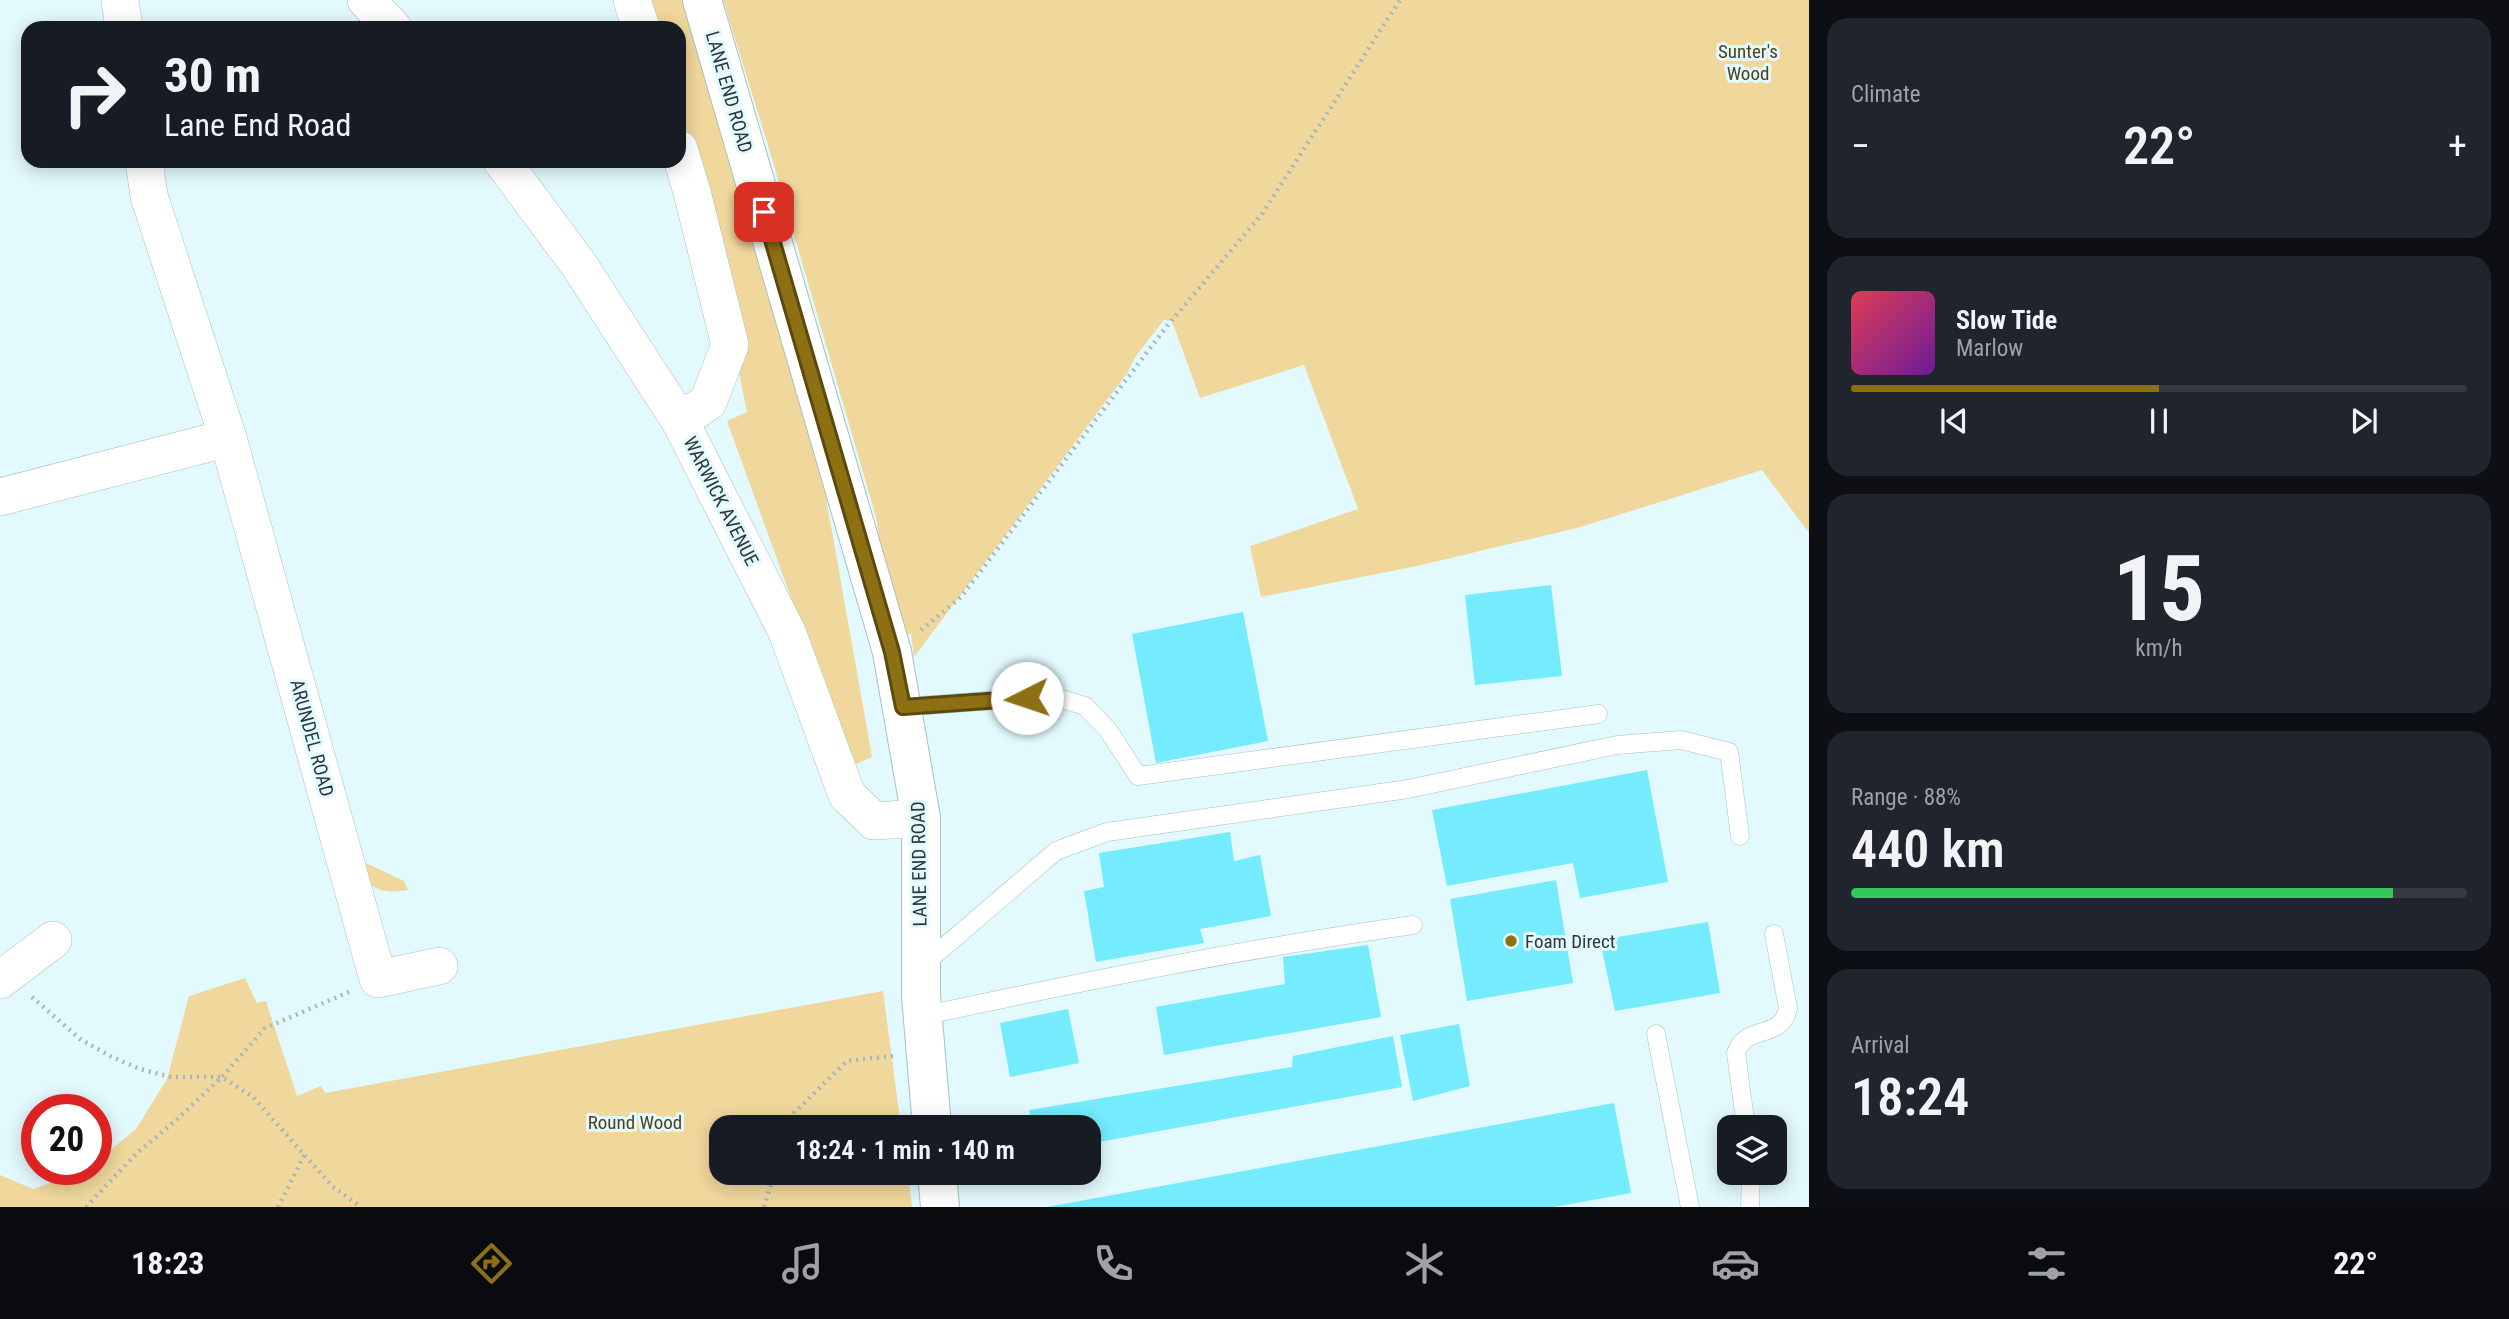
<!DOCTYPE html>
<meta charset="utf-8">
<style>
body{margin:0;font-family:"Roboto Condensed",sans-serif;background:#20242c;color:#f1f3f6;height:100vh;display:flex;flex-direction:column;font-size:26px;white-space:nowrap}
*{box-sizing:border-box;margin:0}
p{font-size:23px;color:#9ea1a6}
.icon{flex:none;width:38px;height:38px;fill:none;stroke:currentColor;stroke-width:2;stroke-linecap:round;stroke-linejoin:round}
.map{position:relative;flex:1;overflow:hidden}
.drawer{display:flex;flex-direction:column;gap:18px;padding:18px;background:#0d0f14;width:700px}
.drawer>*{flex:none}
.top-card{position:absolute;left:21px;top:21px;width:665px;height:147px;border-radius:21px;box-shadow:0 4px 18px #0003;background:#171b24;color:#f1f3f6;overflow:hidden}
.tools{position:absolute;left:1717px;top:1115px;display:grid;gap:14px}
.tools a{display:grid;place-items:center;width:70px;height:70px;border-radius:14px;background:#171b24;box-shadow:0 4px 18px #0003;font-size:35px}
.speed{position:absolute;left:21px;top:1094px;display:flex;gap:14px;font-size:35px;font-weight:700;text-align:center}
.speed>*{display:grid;place-content:center;width:91px;height:91px;border-radius:50%;background:#171b24;box-shadow:0 4px 18px #0003;line-height:1}
.speed .limit{border:10px solid #d22;background:#fff;color:#111}
.pin{position:absolute;display:grid;place-items:center;width:60px;height:60px;color:#fff;margin:-30px;border-radius:14px;box-shadow:0 4px 10px #0006}
.me{position:absolute;width:77px;margin:-38px;rotate:266deg;stroke-linejoin:round;filter:drop-shadow(0 0 5px #0008)}
.turn{display:flex;align-items:center;gap:24px;height:147px;padding:0 28px;font-size:32px}
.turn .icon{width:91px;height:91px;stroke-width:2.5}
.turn b{display:block;font-size:49px;line-height:60px}
.big{font-size:52px;font-weight:600;line-height:1.1}
.drawer .card{flex:1;display:flex;flex-direction:column;justify-content:center;gap:10px;min-width:0;padding:0 24px;border-radius:21px;background:#20242c}
.drawer .dial{align-items:center;gap:0}
.dial b{font-size:91px;line-height:1}
.song{display:flex;align-items:center;gap:21px}
.cover{width:84px;height:84px;border-radius:10px;background:linear-gradient(135deg,hsl(350 70% 55%),hsl(280 70% 35%))}
.played{height:7px;border-radius:4px;background:linear-gradient(90deg,#8e7014 50%,#363941 50%)}
.keys{display:flex;justify-content:space-around;direction:ltr}
.heat{display:flex;justify-content:space-between;align-items:center;font-size:38px;direction:ltr}
.charge{height:10px;border-radius:5px;background:linear-gradient(90deg,#34c759 88%,#363941 0)}
.trip{position:absolute;left:709px;top:1115px;width:392px;height:70px;border-radius:21px;background:#171b24;box-shadow:0 4px 18px #0003;font-weight:600;line-height:70px;text-align:center}
.tab-bar{display:flex;height:112px;justify-content:space-around;align-items:center;background:#090b0e;color:#9ea1a6}
.tab-bar .icon{width:49px;height:49px}
.tab-bar .current{color:#8e7014}
.tab-bar b{font-size:32px;color:#f1f3f6}
main{display:flex;flex:1;min-height:0}
.map>svg:first-child{display:block}
.green{fill:#f0d89d}
.building{fill:#74ecfe}
.lines{fill:none;stroke-linecap:round;stroke-linejoin:round}
.service-casing{stroke:#a9c0c3;stroke-width:19}
.minor-casing{stroke:#a9c0c3;stroke-width:38}
.tertiary-casing{stroke:#a9c0c3;stroke-width:40}
.path{stroke:#a5b7bb;stroke-width:4.5;stroke-dasharray:2 5;stroke-linecap:butt}
.service{stroke:#fff;stroke-width:18}
.minor{stroke:#fff;stroke-width:37}
.tertiary{stroke:#fff;stroke-width:38}
.route-casing{stroke:#5c490d;stroke-width:18}
.route{stroke:#8e7014;stroke-width:12}
.poi-dot{fill:#8e7014;stroke:#e2f9fd;stroke-width:2.5}
.labels{text-anchor:middle;dominant-baseline:central;stroke-width:6;stroke-linejoin:round;paint-order:stroke}
.park-label{font-size:19px;fill:#4f411d;stroke:#e2f9fd}
.street-label{font-size:19px;fill:#2e3739;stroke:#e2f9fd}
.poi-label{font-size:19px;fill:#2e3739;stroke:#e2f9fd;text-anchor:start}
</style>
<main>
<div class="map">
<svg width="1809" height="1207" viewBox="0 0 1809 1207">
<rect width="100%" height="100%" fill="#e2f9fd"/>
<!-- green -->
<g class="green">
<polygon points="644,0 696,0 806,385 872,757 852,766 727,421 747,412 716,262 679,117 679,28 652,28"/>
<polygon points="723,0 1809,0 1809,533 1762,470 1577,528 1417,566 1261,597 1250,546 1358,509 1304,365 1200,398 1172,321 1164,320 1135,357 1128,372 914,657 911,633 895,644 876,517 768,145"/>
<path d="M349,855L404,881L408,890C372,896 366,883 349,855Z"/>
<polygon points="245,978 257,1003 266,1001 297,1096 321,1086 325,1093 883,991 901,1127 721,1127 721,1172 908,1173 912,1207 0,1207 0,1175 33,1189 88,1169 96,1169 96,1162 136,1129 167,1079 189,996"/>
</g>
<!-- building -->
<g class="building">
<polygon points="1551,585 1562,676 1475,685 1465,595"/>
<polygon points="1243,612 1268,741 1156,763 1132,634"/>
<polygon points="1647,770 1668,882 1580,898 1573,863 1447,886 1432,810"/>
<polygon points="1230,832 1234,861 1260,855 1271,916 1200,929 1204,943 1096,962 1084,891 1104,887 1099,853"/>
<polygon points="1556,880 1573,983 1467,1001 1450,899"/>
<polygon points="1708,922 1720,993 1615,1011 1600,940"/>
<polygon points="1368,945 1381,1017 1164,1055 1156,1007 1285,984 1283,957"/>
<polygon points="1068,1009 1079,1063 1010,1077 1000,1023"/>
<polygon points="1459,1024 1470,1086 1413,1101 1400,1035"/>
<polygon points="1393,1036 1402,1087 1088,1144 1088,1127 1031,1127 1029,1110 1292,1067 1293,1056"/>
<polygon points="1614,1103 1631,1193 1554,1207 1047,1207"/>
</g>
<g class="lines">
<!-- service casing -->
<g class="service-casing">
<g id="service">
<polyline points="903,707 1052,696 1085,706 1108,730 1138,776 1598,714"/>
<polyline points="923,965 1056,851 1107,832 1408,789 1617,745 1681,740 1729,752 1740,836"/>
<path d="M922,1016C1085,981 1248,948 1413,925"/>
<polyline points="1656,1034 1690,1207"/>
<path d="M1746,1127L1736,1053C1746,1023 1782,1041 1788,1008L1774,934"/>
<polyline points="1750,1207 1751,1172"/>
</g>
</g>
<!-- minor casing -->
<g class="minor-casing">
<g id="minor">
<polyline points="120,0 124,28"/>
<polyline points="366,0 393,28"/>
<polyline points="632,0 641,28"/>
<polyline points="679,149 692,192 730,345 708,402 680,421"/>
<polyline points="144,161 149,196 228,438 378,979 439,966"/>
<polyline points="502,161 579,265 680,421 787,632 847,795 874,821 921,818"/>
<polyline points="0,497 228,438"/>
<polyline points="0,980 53,940"/>
</g>
</g>
<!-- tertiary casing -->
<g class="tertiary-casing">
<g id="tertiary">
<polyline points="702,0 892,652 921,818 921,996 932,1127"/>
<polyline points="937,1172 940,1207"/>
</g>
</g>
<!-- path -->
<g class="path">
<polyline points="921,630 961,597 1167,326 1262,214 1400,0"/>
<polyline points="32,997 80,1039 110,1056 140,1069 171,1077 222,1077 253,1097 332,1186 361,1207"/>
<polyline points="790,1127 794,1113 847,1061 893,1056"/>
<polyline points="86,1207 137,1153 173,1123 222,1077 265,1028 349,992"/>
<polyline points="278,1207 305,1154"/>
<polyline points="764,1207 775,1172"/>
</g>
<!-- service -->
<use href="#service" class="service"/>
<!-- minor -->
<use href="#minor" class="minor"/>
<!-- tertiary -->
<use href="#tertiary" class="tertiary"/>
</g>
<g class="lines">
<!-- route casing -->
<g class="route-casing">
<polyline id="route" points="764,212 892,652 903,707 1027,698"/>
</g>
<!-- route -->
<use href="#route" class="route"/>
</g>
<!-- markers -->
<circle class="poi-dot" cx="1511" cy="941" r="7"/>
<g class="labels">
<!-- park labels -->
<g class="park-label">
<text x="1748" y="51">Sunter's<tspan x="1748" dy="22">Wood</tspan></text>
<text x="635" y="1122">Round Wood</text>
</g>
<!-- street labels -->
<g class="street-label">
<text transform="translate(729 92) rotate(74)">LANE END ROAD</text>
<text transform="translate(721 501) rotate(63)">WARWICK AVENUE</text>
<text transform="translate(312 738) rotate(75)">ARUNDEL ROAD</text>
<text transform="translate(919 864) rotate(-91)">LANE END ROAD</text>
</g>
<!-- poi labels -->
<g class="poi-label">
<text x="1525" y="941">Foam Direct</text>
</g>
</g>
</svg>
<div class="tools">
<a><svg class="icon" aria-label="layers" viewBox="0 0 24 24"><path d="M12 4l9 5-9 5-9-5zM3 14l9 5 9-5"/></svg></a>
</div>
<div class="speed"><div class="limit">20</div></div>
<div class="pin" style="left:764px;top:212px;background:#d93025"><svg class="icon" aria-label="arrive" viewBox="0 0 24 24"><path d="M6 21V4h12l-3 4 3 4H6"/></svg></div>
<svg class="me" style="left:1027px;top:698px" viewBox="-20 -20 40 40"><circle r="19" fill="#fff"/><path d="M0-13L10 11 0 6-10 11z" fill="#8e7014"/></svg>
<div class="trip">18:24 · 1 min · 140 m</div>
<div class="top-card">
<div class="turn"><svg class="icon" aria-label="right" viewBox="0 0 24 24"><path d="M7 20v-9h11M14 6l5 5-5 5"/></svg><div><b>30 m</b>Lane End Road</div></div>
</div>
</div>
<section class="drawer">
<div class="card"><p>Climate</p>
<div class="heat"><a>−</a><b class="big">22°</b><a>+</a></div>
</div>
<div class="card">
<div class="song"><i class="cover"></i><div><b>Slow Tide</b><p>Marlow</p></div></div>
<div class="played"></div>
<div class="keys"><svg class="icon" aria-label="previous" viewBox="0 0 24 24"><path d="M18 5L8 12l10 7zM5 5v14"/></svg><svg class="icon" aria-label="pause" viewBox="0 0 24 24"><path d="M8 5v14M16 5v14"/></svg><svg class="icon" aria-label="next" viewBox="0 0 24 24"><path d="M6 5l10 7-10 7zM19 5v14"/></svg></div>
</div>
<div class="card dial"><b>15</b><p>km/h</p></div>
<div class="card"><p>Range · 88%</p><b class="big">440 km</b><div class="charge"></div></div>
<div class="card"><p>Arrival</p><b class="big">18:24</b></div>
</section>
</main>
<nav class="tab-bar">
<b>18:23</b>
<svg class="icon current" aria-label="directions" viewBox="0 0 24 24"><path d="M12 3l9 9-9 9-9-9zM9 14v-3h6M13 9l2 2-2 2"/></svg>
<svg class="icon" aria-label="music" viewBox="0 0 24 24"><path d="M9 18V5l10-2v13"/><circle cx="6" cy="18" r="3"/><circle cx="16" cy="16" r="3"/></svg>
<svg class="icon" aria-label="phone" viewBox="0 0 24 24"><path d="M5 4h4l2 5-3 2q2 4 5 5l2-3 5 2v4C11 20 4 13 5 4z"/></svg>
<svg class="icon" aria-label="climate" viewBox="0 0 24 24"><path d="M12 3v18M4 7l16 10M4 17L20 7"/></svg>
<svg class="icon" aria-label="car" viewBox="0 0 24 24"><path d="M5 17H2v-5l4-1 3-4h7l3 4 3 1v5h-3M9 17h6M6 11h13"/><circle cx="7" cy="17" r="2"/><circle cx="17" cy="17" r="2"/></svg>
<svg class="icon" aria-label="filters" viewBox="0 0 24 24"><path d="M4 7h16M4 17h16"/><circle cx="9" cy="7" r="2"/><circle cx="15" cy="17" r="2"/></svg>
<b>22°</b>
</nav>
